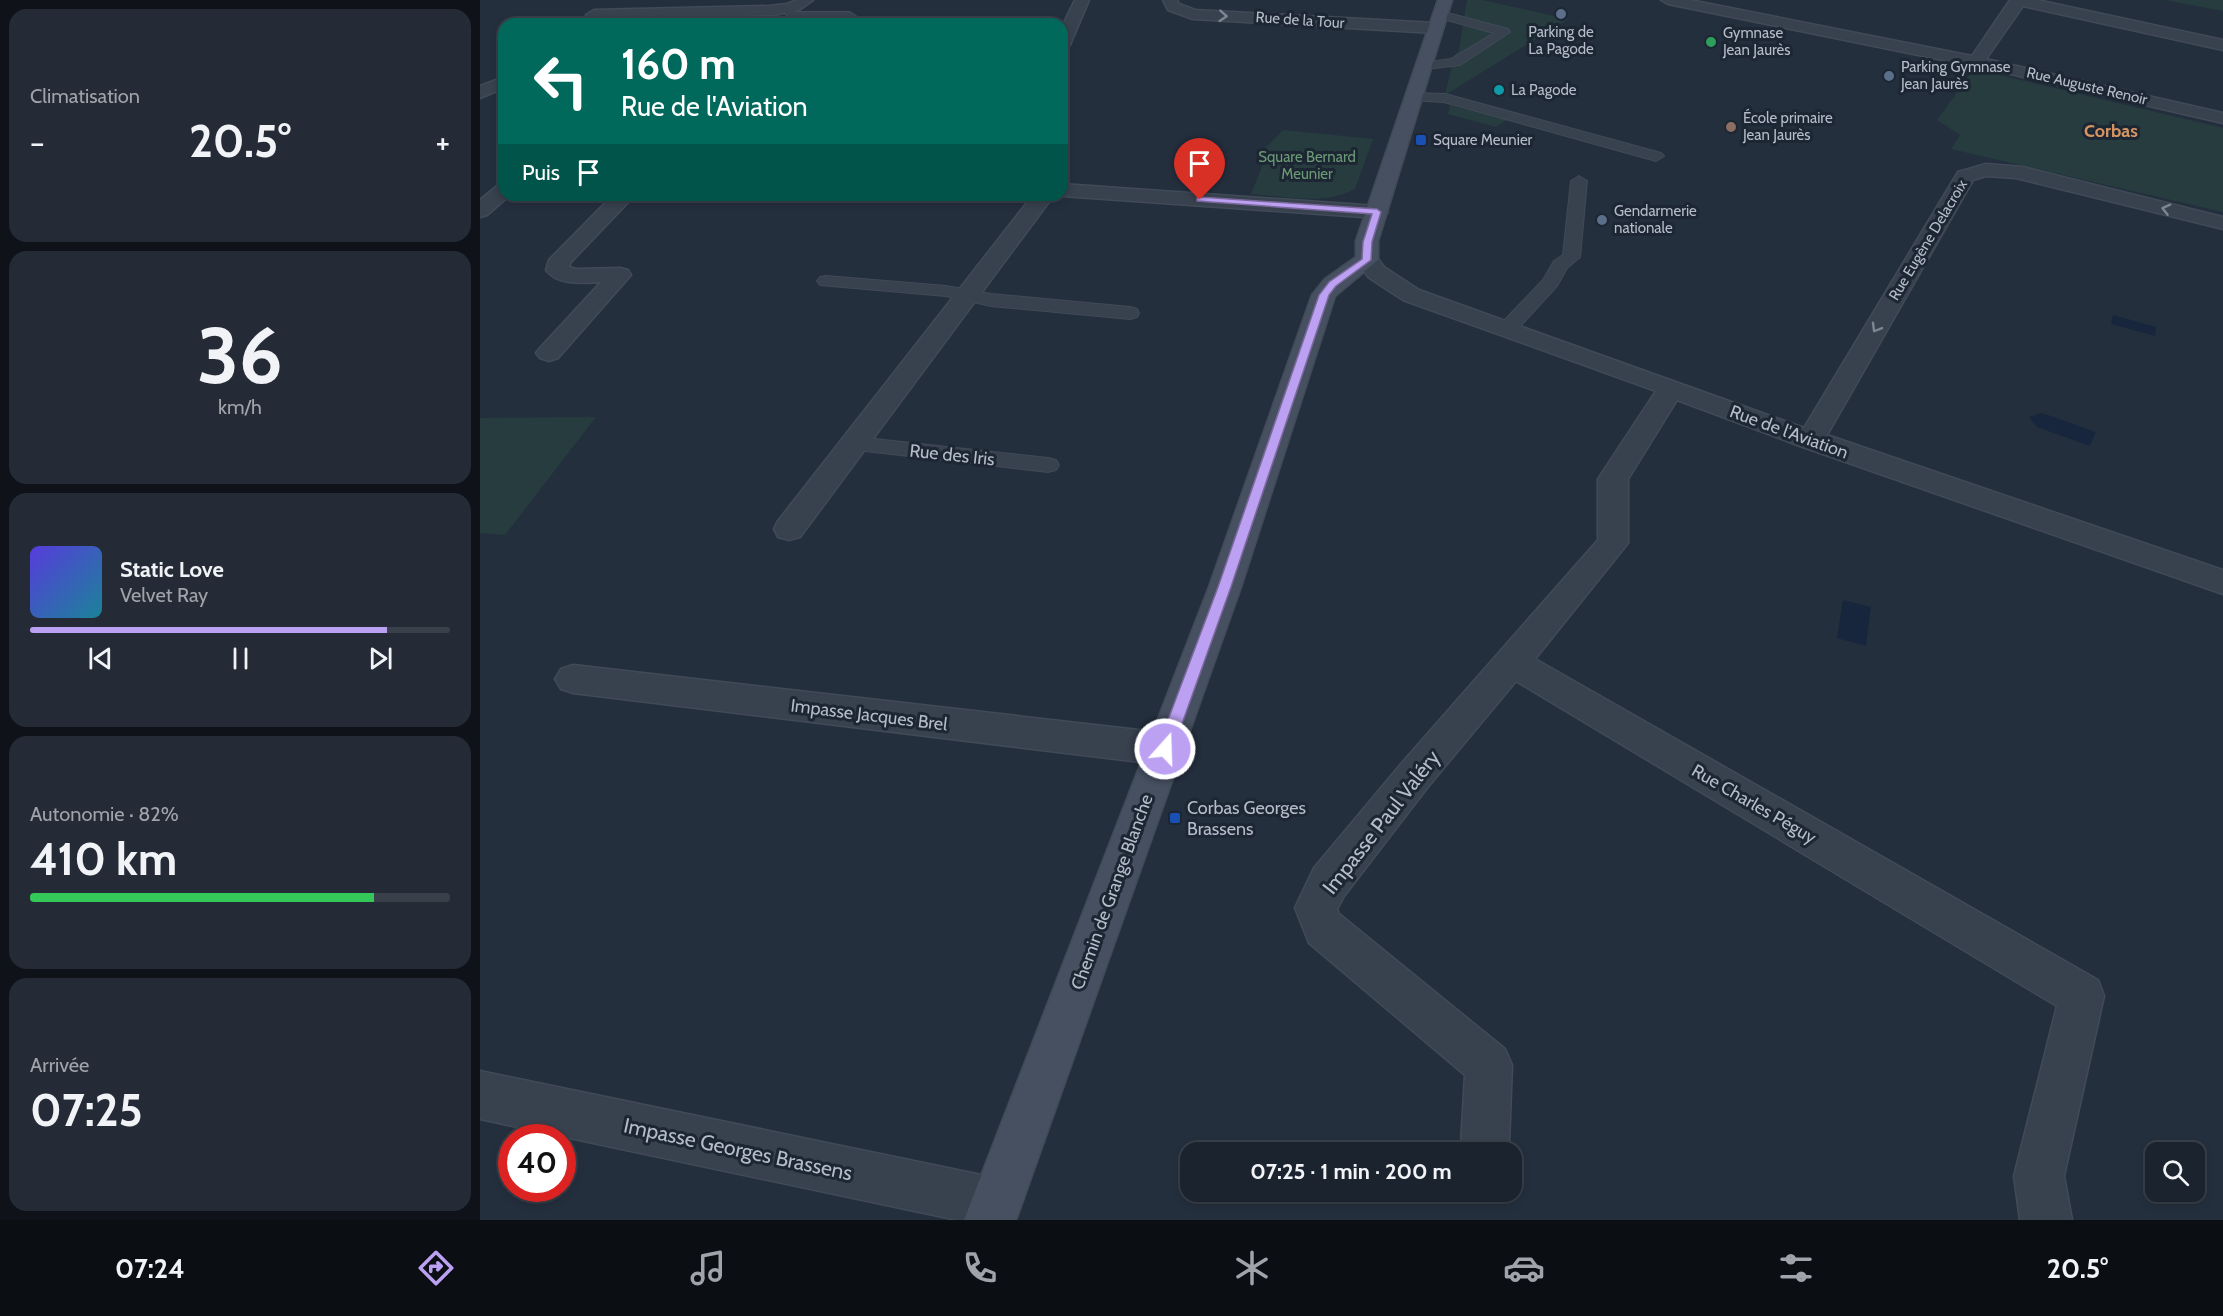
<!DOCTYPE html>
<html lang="fr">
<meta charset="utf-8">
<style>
body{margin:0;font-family:Cabin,sans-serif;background:#242b36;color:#f1f3f6;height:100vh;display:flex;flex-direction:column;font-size:22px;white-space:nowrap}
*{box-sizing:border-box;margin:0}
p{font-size:20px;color:#a0a4aa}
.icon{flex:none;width:33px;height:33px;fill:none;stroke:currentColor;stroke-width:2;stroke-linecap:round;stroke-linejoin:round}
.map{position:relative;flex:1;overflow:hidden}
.details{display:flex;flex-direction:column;gap:9px;padding:9px;background:#0f1319;width:480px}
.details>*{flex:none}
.hud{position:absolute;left:18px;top:18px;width:570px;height:183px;border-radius:18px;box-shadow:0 3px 9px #0003,0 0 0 2px #39404a;background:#00695c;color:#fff;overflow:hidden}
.buttons{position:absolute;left:1665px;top:1142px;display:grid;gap:12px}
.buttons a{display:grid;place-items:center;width:60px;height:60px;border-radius:12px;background:#1b232e;box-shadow:0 3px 9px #0003,0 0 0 2px #39404a;font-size:30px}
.speed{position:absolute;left:18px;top:1124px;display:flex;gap:12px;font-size:30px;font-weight:700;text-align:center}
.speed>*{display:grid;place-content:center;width:78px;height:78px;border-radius:50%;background:#1b232e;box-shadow:0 3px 9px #0003,0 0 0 2px #39404a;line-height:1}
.speed .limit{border:9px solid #d22;background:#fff;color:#111}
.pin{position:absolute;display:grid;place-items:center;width:51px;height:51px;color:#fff;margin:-62px -26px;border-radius:50% 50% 50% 0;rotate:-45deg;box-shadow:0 0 6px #0007}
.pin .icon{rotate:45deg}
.me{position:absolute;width:66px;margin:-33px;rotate:20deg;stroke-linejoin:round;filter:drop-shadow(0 0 4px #0008)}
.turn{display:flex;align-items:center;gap:21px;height:126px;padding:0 24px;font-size:27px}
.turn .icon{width:78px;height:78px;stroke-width:2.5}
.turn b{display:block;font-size:42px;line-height:51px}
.then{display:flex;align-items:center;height:57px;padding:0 24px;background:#0003;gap:12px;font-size:22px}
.big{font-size:45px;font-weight:700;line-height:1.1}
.details .tile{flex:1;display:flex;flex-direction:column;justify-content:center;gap:9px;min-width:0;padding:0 21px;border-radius:18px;background:#242b36}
.details .dial{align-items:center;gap:0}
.dial b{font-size:78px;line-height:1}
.song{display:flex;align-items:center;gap:18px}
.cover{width:72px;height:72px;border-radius:9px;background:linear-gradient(135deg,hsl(250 70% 55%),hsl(190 70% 35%))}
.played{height:6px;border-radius:3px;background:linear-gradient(90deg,#bca0f2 85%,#39404a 85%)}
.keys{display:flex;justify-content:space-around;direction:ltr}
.heat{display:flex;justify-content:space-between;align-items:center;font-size:33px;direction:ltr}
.charge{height:9px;border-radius:4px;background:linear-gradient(90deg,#34c759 82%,#39404a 0)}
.trip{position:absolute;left:700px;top:1142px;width:342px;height:60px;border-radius:18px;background:#1b232e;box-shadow:0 3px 9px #0003,0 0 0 2px #39404a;font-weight:700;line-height:60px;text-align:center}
.menu{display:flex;height:96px;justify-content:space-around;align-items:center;background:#0b0e12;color:#a0a4aa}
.menu .icon{width:42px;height:42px}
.menu .selected{color:#bca0f2}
.menu b{font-size:27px;color:#f1f3f6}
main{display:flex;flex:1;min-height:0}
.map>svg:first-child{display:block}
.green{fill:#263c3f}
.water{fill:#17263c}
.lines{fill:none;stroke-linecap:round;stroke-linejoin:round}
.lane-casing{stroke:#414a57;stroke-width:2}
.street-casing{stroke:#414a57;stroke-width:3}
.secondary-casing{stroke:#414a57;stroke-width:3}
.lane{fill:#38414e;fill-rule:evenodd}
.street{fill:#38414e;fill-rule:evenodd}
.secondary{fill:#465061;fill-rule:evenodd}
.oneway{stroke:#7c8592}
.route{fill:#bca0f2;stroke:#7a689d;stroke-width:1.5}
.service-dot{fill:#5c6f8a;stroke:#1d2633;stroke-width:2}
.leisure-dot{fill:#2e9e5b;stroke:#1d2633;stroke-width:2}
.culture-dot{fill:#0f9aa8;stroke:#1d2633;stroke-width:2}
.education-dot{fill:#8d6e63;stroke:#1d2633;stroke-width:2}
.transit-dot{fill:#1a4fb4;stroke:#1d2633;stroke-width:2}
.labels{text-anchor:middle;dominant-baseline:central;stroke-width:6;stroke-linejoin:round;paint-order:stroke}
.far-street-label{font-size:15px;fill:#b4bcc9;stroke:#1d2633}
.far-poi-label{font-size:15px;fill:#b4bcc9;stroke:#1d2633;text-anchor:start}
.far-park-label{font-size:15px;fill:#6b9a76;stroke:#1d2633}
.far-quarter-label{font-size:18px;font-weight:bold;fill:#d59563;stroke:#1d2633}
.street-label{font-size:18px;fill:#b4bcc9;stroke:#1d2633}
.poi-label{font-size:18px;fill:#b4bcc9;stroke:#1d2633;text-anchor:start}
.near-street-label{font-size:21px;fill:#b4bcc9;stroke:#1d2633}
</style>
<main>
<section class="details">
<div class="tile"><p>Climatisation</p>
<div class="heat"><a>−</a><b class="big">20.5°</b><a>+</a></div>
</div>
<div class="tile dial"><b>36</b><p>km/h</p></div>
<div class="tile">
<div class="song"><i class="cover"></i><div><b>Static Love</b><p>Velvet Ray</p></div></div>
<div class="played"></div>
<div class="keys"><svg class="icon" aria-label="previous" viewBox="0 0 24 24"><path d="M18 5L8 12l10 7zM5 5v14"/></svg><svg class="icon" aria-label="pause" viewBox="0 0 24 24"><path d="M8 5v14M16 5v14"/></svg><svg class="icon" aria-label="next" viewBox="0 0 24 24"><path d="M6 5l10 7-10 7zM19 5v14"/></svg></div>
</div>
<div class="tile"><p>Autonomie · 82%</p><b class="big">410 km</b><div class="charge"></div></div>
<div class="tile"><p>Arrivée</p><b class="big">07:25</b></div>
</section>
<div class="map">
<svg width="1743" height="1220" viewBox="0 0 1743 1220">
<rect width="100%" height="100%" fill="#242f3e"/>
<!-- green -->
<g class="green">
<polygon points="987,0 1002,0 1088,19 965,95 974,56 979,50"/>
<polygon points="1684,0 1743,0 1743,11"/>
<polygon points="1494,69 1743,128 1743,212 1471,149 1480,135 1457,120"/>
<polygon points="970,105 1027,120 1016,127 968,114"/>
<path d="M803,130L893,139L875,189C844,206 805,196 771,194L786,156L779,154Z"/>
<polygon points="116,417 25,535 0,533 0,418"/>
</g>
<!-- water -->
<g class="water">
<polygon points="1633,315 1676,327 1675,336 1631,324"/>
<polygon points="1562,413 1616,432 1610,446 1557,427 1549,417"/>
<polygon points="1363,600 1391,607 1386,646 1357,638"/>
</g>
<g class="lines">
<!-- lane casing -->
<g class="lane-casing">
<g id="lane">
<polygon points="307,6 316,12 370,12 376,16 369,24 357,24 360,20 313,20 309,18 301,9"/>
<polygon points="960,11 1028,29 1030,32 980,65 937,70 936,67 937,64 971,59 1014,33 956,17 954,15"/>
<polygon points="933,93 965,94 1181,153 1184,156 1176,161 964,102 928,100 926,97"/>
<polygon points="1099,176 1107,181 1100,257 1087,268 1077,286 1034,333 1020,333 1017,329 1020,325 1063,280 1074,261 1083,255 1091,181"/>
<polygon points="346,276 466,286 511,294 650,307 657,309 659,313 657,317 650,319 511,306 466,296 340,285 337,281 340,277"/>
<polygon points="376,437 568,458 576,460 579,465 576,470 568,472 368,449 365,444 368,439"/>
</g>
</g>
<!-- street casing -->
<g class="street-casing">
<g id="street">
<polygon points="317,0 333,0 319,10 294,15 114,20 106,15 114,10 289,6 307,4"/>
<polygon points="595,0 609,0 590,45 582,50 582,27"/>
<polygon points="683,0 697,0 699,4 715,10 955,23 963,28 955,33 713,19 688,10"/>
<polygon points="1181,0 1210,0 1492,56 1530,0 1557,0 1743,40 1743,50 1543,6 1506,59 1743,113 1743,123 1522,72 1188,4"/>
<polygon points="24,77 24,88 0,98 0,86"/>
<polygon points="1506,164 1543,167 1743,217 1743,229 1536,178 1506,176 1493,180 1347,435 1743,570 1743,594 1320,446 1197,400 1148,479 1148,543 1055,659 1618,980 1624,996 1584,1176 1592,1220 1540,1220 1534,1176 1577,1006 1036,681 947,788 864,896 857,909 859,914 1025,1049 1032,1065 1029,1144 1026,1152 984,1152 981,1144 985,1075 829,943 815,908 834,868 921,764 1118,540 1118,479 1176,391 923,300 888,277 876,260 879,255 887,253 895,255 904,267 939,290 1324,428 1478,172"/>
<polygon points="24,184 24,195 30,195 7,215 0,217 0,200 17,186"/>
<polygon points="582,184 897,206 904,208 908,212 904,216 897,218 582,196 577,195 582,195"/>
<path d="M133,195H155L91,262L89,267L96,269L140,268L148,270L151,275L78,358L69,361L60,358L56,353L60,348L121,282C104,283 77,286 66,270L69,260Z"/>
<polygon points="553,195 574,195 320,537 309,540 298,537 294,529 298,521"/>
<polygon points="93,665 685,733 698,738 704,749 698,760 685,765 93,693 81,689 75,679 81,669"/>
<polygon points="0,1071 516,1178 534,1185 541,1203 534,1220 477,1220 0,1119"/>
</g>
</g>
<!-- secondary casing -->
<g class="secondary-casing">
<polygon id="secondary" points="958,0 972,0 898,241 898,260 855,296 761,587 536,1220 484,1220 729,587 832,295 845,279 876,257 876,241"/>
</g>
<!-- lane -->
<use href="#lane" class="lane"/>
<!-- street -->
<use href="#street" class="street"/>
<!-- secondary -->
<use href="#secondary" class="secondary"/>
</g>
<!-- one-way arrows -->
<defs><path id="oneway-chevron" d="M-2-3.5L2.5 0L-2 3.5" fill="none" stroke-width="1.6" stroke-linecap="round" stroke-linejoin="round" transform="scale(1.5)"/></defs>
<g class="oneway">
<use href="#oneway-chevron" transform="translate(743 16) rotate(4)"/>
<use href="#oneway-chevron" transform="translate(1686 209) rotate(-166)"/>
<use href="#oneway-chevron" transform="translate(1396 328) rotate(120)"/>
</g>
<!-- route -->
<polygon class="route" points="720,197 897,209 901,212 892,242 891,260 856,286 849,295 751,587 693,749 690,754 685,755 679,754 677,749 738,587 839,295 849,282 882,259 883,242 892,214 717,201 717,198"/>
<!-- markers -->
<g class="service-dot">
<circle cx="1081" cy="14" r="6"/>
<circle cx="1409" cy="76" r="6"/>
<circle cx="1122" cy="220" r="6"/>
</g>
<circle class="leisure-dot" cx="1231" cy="42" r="6"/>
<circle class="culture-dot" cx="1019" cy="90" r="6"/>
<circle class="education-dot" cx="1251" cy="127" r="6"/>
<g class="transit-dot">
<rect x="935" y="134" width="12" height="12" rx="3"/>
<rect x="689" y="812" width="12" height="12" rx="3"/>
</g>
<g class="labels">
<!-- far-street labels -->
<g class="far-street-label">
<text transform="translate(820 20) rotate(4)">Rue de la Tour</text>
<text transform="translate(1607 86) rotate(13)">Rue Auguste Renoir</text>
<text transform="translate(1448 240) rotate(-59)">Rue Eugène Delacroix</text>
</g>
<!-- far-poi labels -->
<g class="far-poi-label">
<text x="1081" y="32" text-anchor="middle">Parking de<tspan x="1081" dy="17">La Pagode</tspan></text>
<text x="1243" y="33">Gymnase<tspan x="1243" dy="17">Jean Jaurès</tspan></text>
<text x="1421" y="67">Parking Gymnase<tspan x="1421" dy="17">Jean Jaurès</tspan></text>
<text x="1031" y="90">La Pagode</text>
<text x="1263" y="118">École primaire<tspan x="1263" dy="17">Jean Jaurès</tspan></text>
<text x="953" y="140">Square Meunier</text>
<text x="1134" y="211">Gendarmerie<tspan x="1134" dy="17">nationale</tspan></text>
</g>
<!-- far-park labels -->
<g class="far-park-label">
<text x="827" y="157">Square Bernard<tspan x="827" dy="17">Meunier</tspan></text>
</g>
<!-- far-quarter labels -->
<g class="far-quarter-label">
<text x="1631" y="131">Corbas</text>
</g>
<!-- street labels -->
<g class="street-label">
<text transform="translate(1309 432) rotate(20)">Rue de l'Aviation</text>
<text transform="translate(472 455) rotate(6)">Rue des Iris</text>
<text transform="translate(389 715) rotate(7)">Impasse Jacques Brel</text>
<text transform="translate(1274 804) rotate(30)">Rue Charles Péguy</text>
<text transform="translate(632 892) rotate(-70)">Chemin de Grange Blanche</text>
</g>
<!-- poi labels -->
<g class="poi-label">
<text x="707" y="808">Corbas Georges<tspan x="707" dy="21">Brassens</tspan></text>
</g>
<!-- near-street labels -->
<g class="near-street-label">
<text transform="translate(901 822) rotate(-52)">Impasse Paul Valéry</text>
<text transform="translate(258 1149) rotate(12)">Impasse Georges Brassens</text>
</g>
</g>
</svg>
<div class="buttons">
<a><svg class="icon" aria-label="search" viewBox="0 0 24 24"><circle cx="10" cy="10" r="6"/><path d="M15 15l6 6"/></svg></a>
</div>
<div class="speed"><div class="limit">40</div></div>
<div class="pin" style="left:720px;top:200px;background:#d93025"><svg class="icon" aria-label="arrive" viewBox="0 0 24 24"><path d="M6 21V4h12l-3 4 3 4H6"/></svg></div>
<svg class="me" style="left:685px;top:749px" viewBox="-20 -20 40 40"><circle r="17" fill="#bca0f2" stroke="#fff" stroke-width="3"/><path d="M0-11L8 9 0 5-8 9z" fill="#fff"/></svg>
<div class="trip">07:25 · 1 min · 200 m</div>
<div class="hud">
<div class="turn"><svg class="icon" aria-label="left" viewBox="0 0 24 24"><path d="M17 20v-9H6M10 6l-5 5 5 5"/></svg><div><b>160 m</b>Rue de l'Aviation</div></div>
<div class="then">Puis<svg class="icon" aria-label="arrive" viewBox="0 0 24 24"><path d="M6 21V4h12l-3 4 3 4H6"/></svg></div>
</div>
</div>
</main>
<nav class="menu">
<b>07:24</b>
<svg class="icon selected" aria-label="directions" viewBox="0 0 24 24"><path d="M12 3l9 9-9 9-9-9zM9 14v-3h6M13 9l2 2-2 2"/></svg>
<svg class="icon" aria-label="music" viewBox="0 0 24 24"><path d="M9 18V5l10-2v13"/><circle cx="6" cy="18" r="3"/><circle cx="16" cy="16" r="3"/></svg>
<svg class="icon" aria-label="phone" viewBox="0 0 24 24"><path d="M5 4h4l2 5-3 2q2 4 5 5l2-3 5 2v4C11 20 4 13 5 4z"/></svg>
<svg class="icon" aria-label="climate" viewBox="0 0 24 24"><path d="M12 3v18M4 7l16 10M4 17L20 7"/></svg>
<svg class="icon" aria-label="car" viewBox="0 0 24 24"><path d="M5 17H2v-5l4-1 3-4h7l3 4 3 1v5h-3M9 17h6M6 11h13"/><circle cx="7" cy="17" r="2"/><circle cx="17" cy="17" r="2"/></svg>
<svg class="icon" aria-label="filters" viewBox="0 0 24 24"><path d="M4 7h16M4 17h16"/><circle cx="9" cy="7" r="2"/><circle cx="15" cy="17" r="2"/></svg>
<b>20.5°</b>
</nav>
